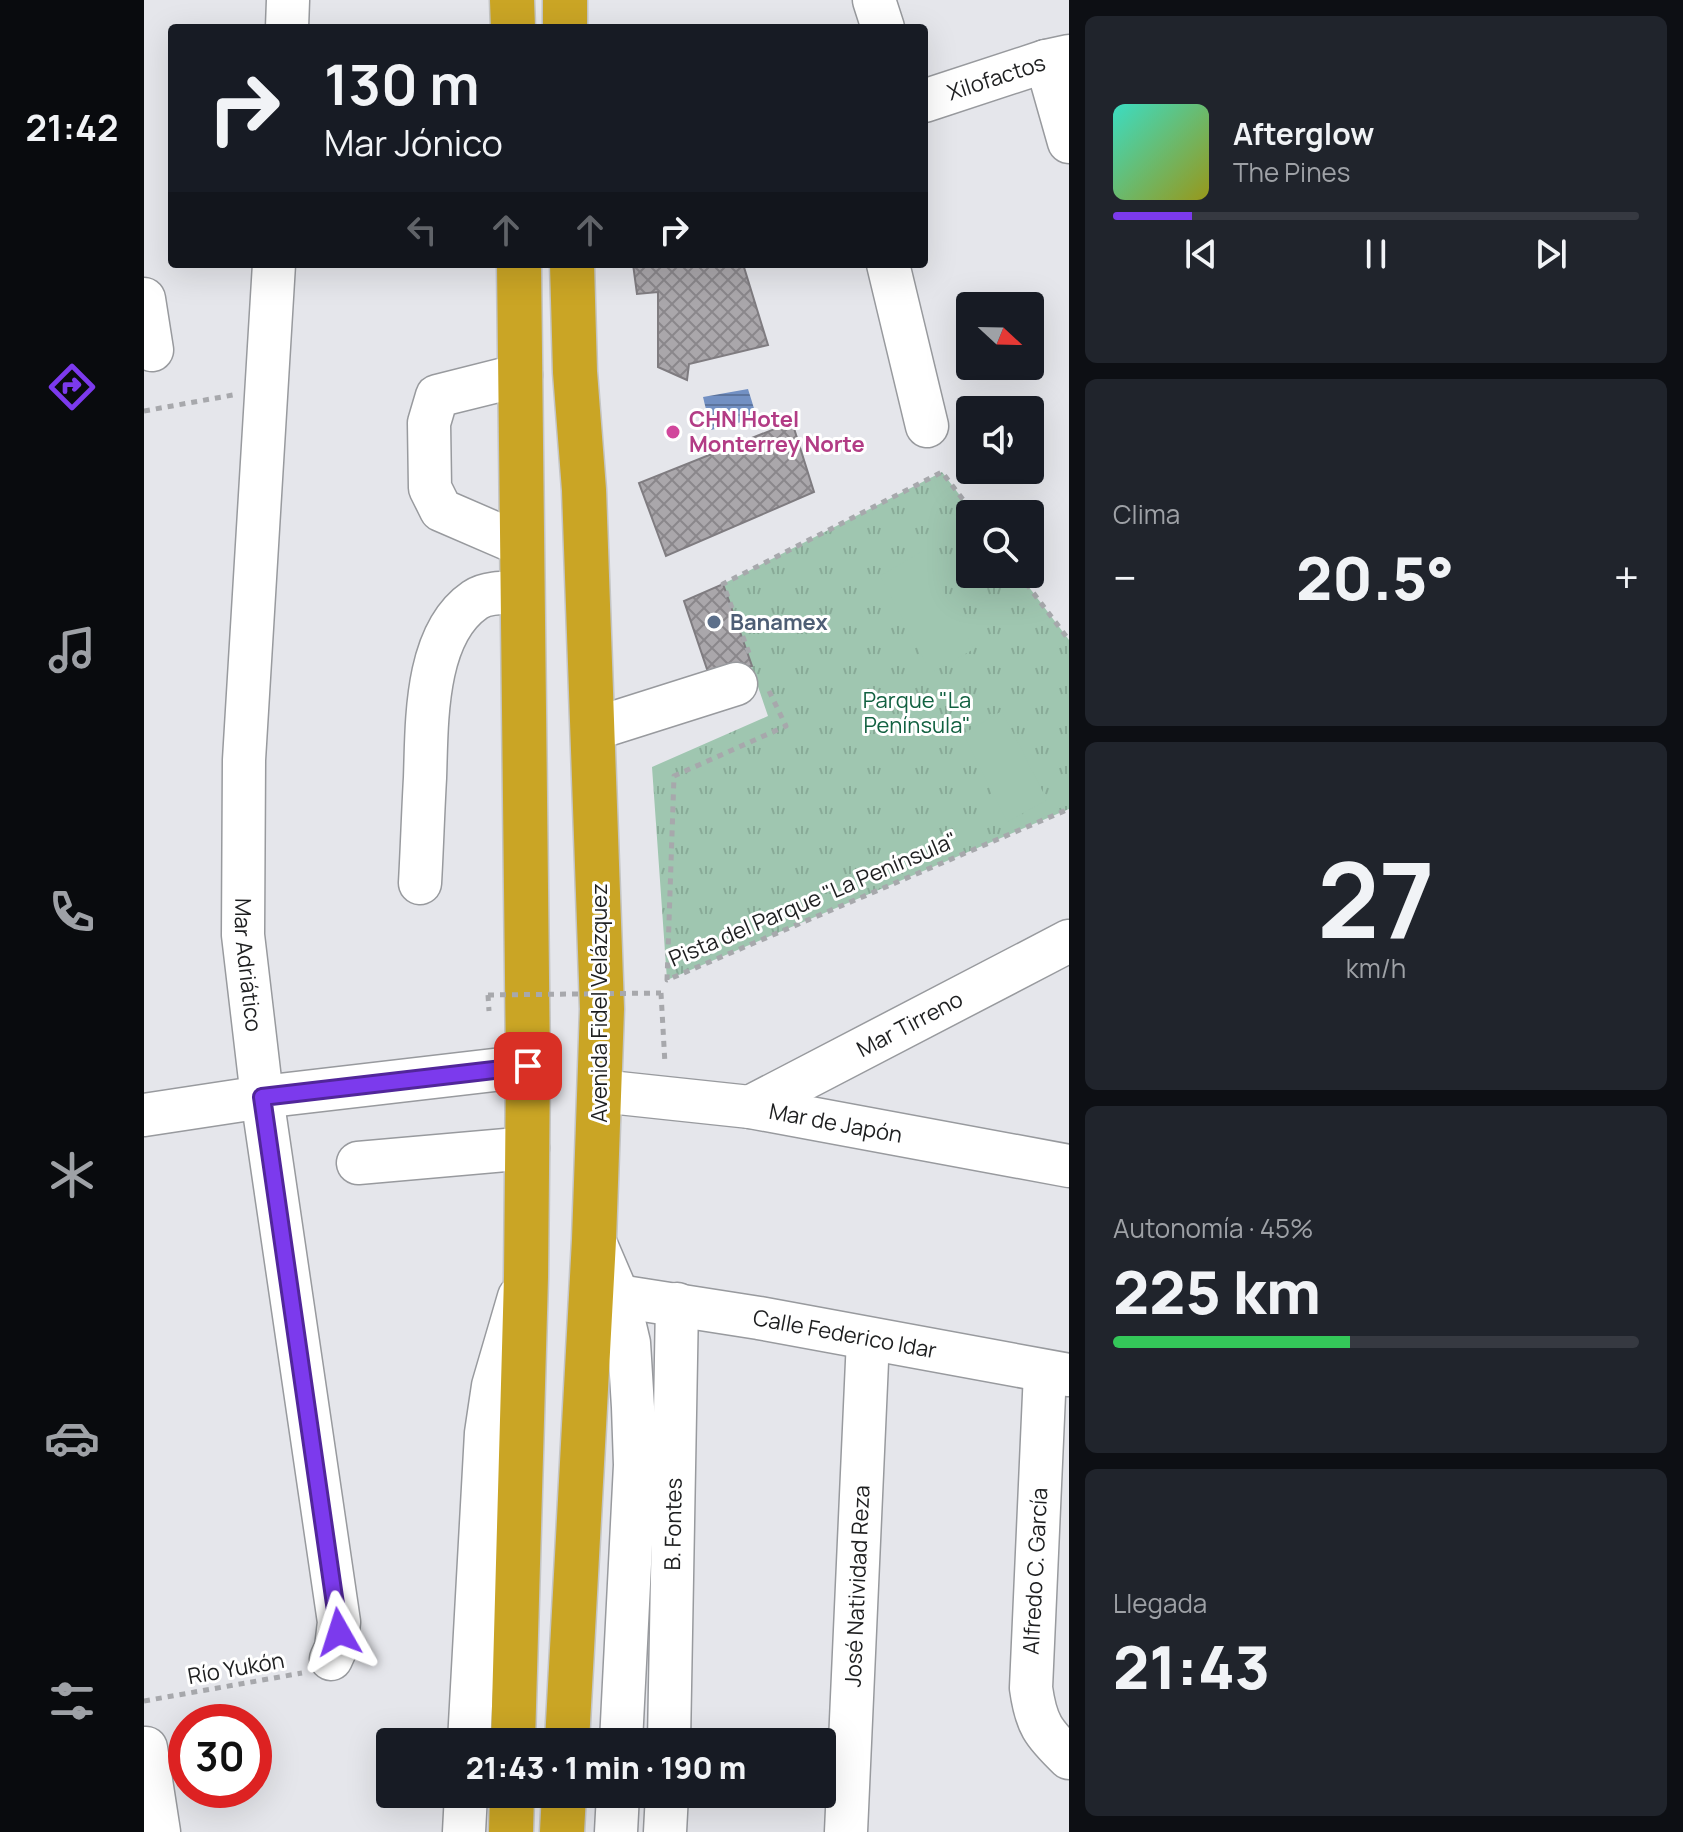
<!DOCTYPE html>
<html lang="es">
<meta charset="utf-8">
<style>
body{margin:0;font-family:Manrope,sans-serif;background:#20242c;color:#f1f3f6;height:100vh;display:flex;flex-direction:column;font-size:30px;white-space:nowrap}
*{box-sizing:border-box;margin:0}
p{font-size:26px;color:#9ea1a6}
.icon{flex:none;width:44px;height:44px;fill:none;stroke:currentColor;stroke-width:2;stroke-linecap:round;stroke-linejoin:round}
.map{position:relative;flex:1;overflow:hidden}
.side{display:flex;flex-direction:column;gap:16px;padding:16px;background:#0d0f14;width:614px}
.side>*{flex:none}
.banner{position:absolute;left:24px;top:24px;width:760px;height:244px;border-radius:8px;box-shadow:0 8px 32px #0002;background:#171b24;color:#f1f3f6;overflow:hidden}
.needle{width:52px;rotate:112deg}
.fabs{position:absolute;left:812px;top:292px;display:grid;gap:16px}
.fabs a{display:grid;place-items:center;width:88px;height:88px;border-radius:8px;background:#171b24;box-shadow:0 8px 32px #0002;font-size:40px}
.speed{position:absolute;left:24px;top:1704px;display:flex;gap:16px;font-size:40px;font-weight:700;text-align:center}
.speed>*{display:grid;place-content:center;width:104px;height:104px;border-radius:50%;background:#171b24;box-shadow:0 8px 32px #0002;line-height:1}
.speed .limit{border:12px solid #d22;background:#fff;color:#111}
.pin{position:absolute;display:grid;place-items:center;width:68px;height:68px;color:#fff;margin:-34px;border-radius:16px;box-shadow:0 4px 12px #0006}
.me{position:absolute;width:88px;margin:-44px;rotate:354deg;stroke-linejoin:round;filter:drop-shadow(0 0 6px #0008)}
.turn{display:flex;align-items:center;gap:28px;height:168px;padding:0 24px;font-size:36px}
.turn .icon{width:104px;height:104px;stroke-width:2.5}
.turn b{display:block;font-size:56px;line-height:68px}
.lanes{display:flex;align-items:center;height:76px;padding:0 24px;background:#0003;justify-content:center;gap:40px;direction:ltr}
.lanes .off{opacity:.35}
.big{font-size:60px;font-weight:800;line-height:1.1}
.side .widget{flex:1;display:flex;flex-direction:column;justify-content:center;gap:12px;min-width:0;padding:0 28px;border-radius:12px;background:#20242c}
.side .dial{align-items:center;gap:0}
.dial b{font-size:104px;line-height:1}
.song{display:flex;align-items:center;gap:24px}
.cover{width:96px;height:96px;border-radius:12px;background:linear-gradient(135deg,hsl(170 70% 55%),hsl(60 70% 35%))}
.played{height:8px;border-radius:4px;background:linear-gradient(90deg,#7c3aed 15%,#363941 15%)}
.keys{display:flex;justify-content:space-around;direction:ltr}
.heat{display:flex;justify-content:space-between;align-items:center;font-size:44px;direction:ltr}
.charge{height:12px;border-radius:6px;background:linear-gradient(90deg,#34c759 45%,#363941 0)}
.trip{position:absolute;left:232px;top:1728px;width:460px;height:80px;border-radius:8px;background:#171b24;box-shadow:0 8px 32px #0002;font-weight:800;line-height:80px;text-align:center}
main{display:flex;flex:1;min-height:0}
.menu{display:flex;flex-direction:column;width:144px;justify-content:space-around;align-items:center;background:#090b0e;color:#9ea1a6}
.menu .icon{width:56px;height:56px}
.menu .on{color:#7c3aed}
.menu b{font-size:36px;color:#f1f3f6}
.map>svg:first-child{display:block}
.grass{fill:url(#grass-tufts)}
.pitch{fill:#9fc6b0}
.water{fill:url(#water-rules)}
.building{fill:url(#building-cross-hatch);stroke:#7f7c80;stroke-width:2}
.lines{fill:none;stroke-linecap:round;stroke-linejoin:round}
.minor-casing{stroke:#989a9e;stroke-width:45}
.highway-casing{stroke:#c4c5c5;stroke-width:47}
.path{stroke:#a7a8ac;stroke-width:5;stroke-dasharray:6 6;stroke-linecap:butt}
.minor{stroke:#fff;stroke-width:42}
.highway{stroke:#caa525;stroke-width:44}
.path-bridge{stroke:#a7a8ac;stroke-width:5;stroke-dasharray:6 6;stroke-linecap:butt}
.route-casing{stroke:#51269a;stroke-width:20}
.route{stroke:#7c3aed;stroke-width:14}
.hotel-dot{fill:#d1479c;stroke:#fff;stroke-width:3}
.service-dot{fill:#5c6f8a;stroke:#fff;stroke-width:3}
.labels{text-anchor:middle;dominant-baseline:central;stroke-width:6;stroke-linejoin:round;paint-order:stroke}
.street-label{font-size:22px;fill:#1e1f20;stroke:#fff}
.hotel-label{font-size:22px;font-weight:bold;fill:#b23c85;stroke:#fff;text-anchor:start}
.service-label{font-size:22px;font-weight:bold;fill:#4e5e75;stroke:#fff;text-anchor:start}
.park-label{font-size:22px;fill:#126141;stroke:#fff}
</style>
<main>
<nav class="menu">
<b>21:42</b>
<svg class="icon on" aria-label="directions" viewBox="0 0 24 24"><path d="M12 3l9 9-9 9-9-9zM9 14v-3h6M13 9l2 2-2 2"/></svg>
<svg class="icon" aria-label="music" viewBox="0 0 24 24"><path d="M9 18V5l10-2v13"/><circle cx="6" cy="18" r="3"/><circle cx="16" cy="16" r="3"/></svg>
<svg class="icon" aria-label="phone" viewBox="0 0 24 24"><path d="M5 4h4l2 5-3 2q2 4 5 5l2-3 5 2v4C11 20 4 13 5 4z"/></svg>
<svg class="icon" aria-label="climate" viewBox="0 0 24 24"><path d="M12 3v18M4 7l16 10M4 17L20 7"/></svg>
<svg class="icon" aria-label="car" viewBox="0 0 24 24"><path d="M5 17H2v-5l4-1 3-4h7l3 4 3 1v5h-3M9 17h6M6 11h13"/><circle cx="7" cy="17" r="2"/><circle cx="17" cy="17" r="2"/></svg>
<svg class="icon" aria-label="filters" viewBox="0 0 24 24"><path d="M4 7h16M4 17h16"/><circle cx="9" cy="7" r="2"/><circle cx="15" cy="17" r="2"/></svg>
</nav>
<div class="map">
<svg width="925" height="1832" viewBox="0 0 925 1832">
<defs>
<pattern id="grass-tufts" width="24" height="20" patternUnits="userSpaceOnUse" patternTransform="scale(2)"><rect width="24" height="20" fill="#9fc6b0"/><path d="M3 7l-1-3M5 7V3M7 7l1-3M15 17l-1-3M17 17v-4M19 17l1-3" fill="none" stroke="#88aa97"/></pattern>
<pattern id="water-rules" width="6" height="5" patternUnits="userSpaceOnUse" patternTransform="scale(2)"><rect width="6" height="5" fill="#7290c3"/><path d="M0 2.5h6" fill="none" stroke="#5d759e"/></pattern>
<pattern id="building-cross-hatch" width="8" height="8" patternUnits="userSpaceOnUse" patternTransform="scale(2)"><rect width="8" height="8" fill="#aaa7ab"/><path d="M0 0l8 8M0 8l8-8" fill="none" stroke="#8a878b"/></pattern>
</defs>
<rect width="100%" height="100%" fill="#e5e6eb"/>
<!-- grass -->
<polygon class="grass" points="798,472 830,514 826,514 826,574 875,574 925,640 925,809 523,980 508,767 624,716 579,584"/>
<!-- pitch -->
<g class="pitch">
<polygon points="779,551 830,649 787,673 736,576"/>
<polygon points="858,711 903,800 863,822 819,734"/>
</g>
<!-- water -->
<polygon class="water" points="604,389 613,418 567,430 559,397"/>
<!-- building -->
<g class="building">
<polygon points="489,264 599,264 624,345 545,364 543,380 514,367 514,292 493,294"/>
<polygon points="648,422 670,492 522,556 495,483"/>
<polygon points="579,584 608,666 565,675 540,601"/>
</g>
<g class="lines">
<!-- minor casing -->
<g class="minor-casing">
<g id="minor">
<polyline points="730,0 739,28"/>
<polyline points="143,28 144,0"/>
<polyline points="902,61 925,142"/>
<path id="s1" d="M780,101L902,61L925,56"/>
<path id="s2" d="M130,264L100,760L99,935L118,1097L195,1622L192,1648L187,1659"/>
<polyline points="744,264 783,426"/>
<polyline points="0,299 8,350"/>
<polyline points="377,375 293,396 285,423 286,488 297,510 378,545"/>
<polyline points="450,729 592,684"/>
<path d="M276,883C278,848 279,813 281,778C283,724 280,635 331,600C344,591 363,593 379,593"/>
<path id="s3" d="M456,1091L606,1107L925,1166"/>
<path id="s4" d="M606,1107L925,941"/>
<polyline points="0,1115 118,1097 384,1066"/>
<polyline points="214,1163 384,1148"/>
<polyline points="450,1240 474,1296 485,1343 489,1407 491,1465 477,1742"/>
<path id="s5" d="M474,1296L615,1318L925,1375"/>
<path d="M901,1372L887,1688C892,1724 899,1733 925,1758"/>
<polyline points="325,1742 342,1433 349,1386 375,1297"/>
<path id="s6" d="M525,1742L533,1304"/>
<polyline points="2,1748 15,1832"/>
<polyline points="320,1832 322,1794"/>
<polyline points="472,1832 474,1794"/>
<polyline points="521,1832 523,1794"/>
<path id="s7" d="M702,1832L724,1339"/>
</g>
</g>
<!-- highway casing -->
<g class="highway-casing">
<g id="highway">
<polyline points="368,0 369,28"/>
<polyline points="421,0 421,28"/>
<polyline points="369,1742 382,1277 384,1066 375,264"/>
<polyline points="423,1742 450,1240 458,1009 440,490 431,372 428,264"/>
<polyline points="367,1832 368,1794"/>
<polyline points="418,1832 420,1794"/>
</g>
</g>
<!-- path -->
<g class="path">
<polyline points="0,411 89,395"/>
<polyline points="875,574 925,640"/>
<polyline points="605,653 579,584 798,472 830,514"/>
<polyline points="625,691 642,726 530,776 523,980 925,809"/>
<polyline points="517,993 521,1064"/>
<polyline points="344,995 345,1011"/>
<polyline points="0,1701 158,1673"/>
</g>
<!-- minor -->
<use href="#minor" class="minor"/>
<!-- highway -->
<use href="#highway" class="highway"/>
<!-- path-bridge -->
<polyline class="path-bridge" points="344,995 517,993"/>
</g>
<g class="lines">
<!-- route casing -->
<g class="route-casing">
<polyline id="route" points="195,1632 118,1097 384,1066"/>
</g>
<!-- route -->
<use href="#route" class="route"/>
</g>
<!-- markers -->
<circle class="hotel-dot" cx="529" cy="432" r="8"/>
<circle class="service-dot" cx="570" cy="622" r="8"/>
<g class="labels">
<!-- street labels -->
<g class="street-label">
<text stroke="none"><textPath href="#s1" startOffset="76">Xilofactos</textPath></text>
<text transform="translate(669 899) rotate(-23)">Pista del Parque "La Península"</text>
<text stroke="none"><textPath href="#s2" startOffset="702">Mar Adriático</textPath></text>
<text transform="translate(455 1003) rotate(-90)">Avenida Fidel Velázquez</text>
<text stroke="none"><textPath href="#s4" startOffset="180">Mar Tirreno</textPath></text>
<text stroke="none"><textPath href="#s3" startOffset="238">Mar de Japón</textPath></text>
<text stroke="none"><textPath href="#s5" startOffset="230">Calle Federico Idar</textPath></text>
<text stroke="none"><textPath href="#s6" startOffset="218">B. Fontes</textPath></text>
<text transform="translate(891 1571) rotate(-87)">Alfredo C. García</text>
<text stroke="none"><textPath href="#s7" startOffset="246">José Natividad Reza</textPath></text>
<text transform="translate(92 1668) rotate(-10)">Río Yukón</text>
</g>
<!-- hotel labels -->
<g class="hotel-label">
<text x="545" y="419">CHN Hotel<tspan x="545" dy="25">Monterrey Norte</tspan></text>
</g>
<!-- service labels -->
<g class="service-label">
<text x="586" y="622">Banamex</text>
</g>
<!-- park labels -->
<g class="park-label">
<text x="773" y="700">Parque "La<tspan x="773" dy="25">Península"</tspan></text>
</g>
</g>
</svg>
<div class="fabs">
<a><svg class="needle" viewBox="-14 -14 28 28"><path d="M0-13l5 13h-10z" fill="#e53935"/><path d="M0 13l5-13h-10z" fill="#9ea1a6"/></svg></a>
<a><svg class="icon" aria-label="sound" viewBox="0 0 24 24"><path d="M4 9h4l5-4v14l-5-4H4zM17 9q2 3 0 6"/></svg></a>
<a><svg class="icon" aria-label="search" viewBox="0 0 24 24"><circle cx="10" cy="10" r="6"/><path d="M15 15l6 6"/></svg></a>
</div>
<div class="speed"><div class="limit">30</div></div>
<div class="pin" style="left:384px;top:1066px;background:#d93025"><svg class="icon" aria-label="arrive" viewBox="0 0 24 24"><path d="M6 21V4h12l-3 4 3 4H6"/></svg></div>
<svg class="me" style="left:195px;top:1632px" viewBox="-20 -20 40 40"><path d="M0-17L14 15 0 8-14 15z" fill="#7c3aed" stroke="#fff" stroke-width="4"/></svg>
<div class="trip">21:43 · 1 min · 190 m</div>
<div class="banner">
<div class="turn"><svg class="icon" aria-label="right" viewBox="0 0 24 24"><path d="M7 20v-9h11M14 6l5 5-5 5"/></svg><div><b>130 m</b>Mar Jónico</div></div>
<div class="lanes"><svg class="icon off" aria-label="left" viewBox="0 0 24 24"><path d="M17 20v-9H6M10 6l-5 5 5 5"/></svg><svg class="icon off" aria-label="ahead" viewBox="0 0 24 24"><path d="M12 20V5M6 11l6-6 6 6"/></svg><svg class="icon off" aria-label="ahead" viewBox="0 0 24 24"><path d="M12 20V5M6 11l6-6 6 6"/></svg><svg class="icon" aria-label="right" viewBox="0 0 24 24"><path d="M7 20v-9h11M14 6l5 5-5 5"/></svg></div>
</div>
</div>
<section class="side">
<div class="widget">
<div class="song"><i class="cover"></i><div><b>Afterglow</b><p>The Pines</p></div></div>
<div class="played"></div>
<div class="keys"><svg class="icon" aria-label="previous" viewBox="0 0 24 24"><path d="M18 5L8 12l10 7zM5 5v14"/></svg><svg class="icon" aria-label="pause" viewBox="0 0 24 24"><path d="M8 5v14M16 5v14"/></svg><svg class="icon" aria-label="next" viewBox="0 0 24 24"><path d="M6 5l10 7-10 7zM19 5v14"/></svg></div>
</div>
<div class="widget"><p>Clima</p>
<div class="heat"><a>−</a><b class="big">20.5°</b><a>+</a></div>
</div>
<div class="widget dial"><b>27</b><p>km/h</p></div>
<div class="widget"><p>Autonomía · 45%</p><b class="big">225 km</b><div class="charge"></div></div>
<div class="widget"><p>Llegada</p><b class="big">21:43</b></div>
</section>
</main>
